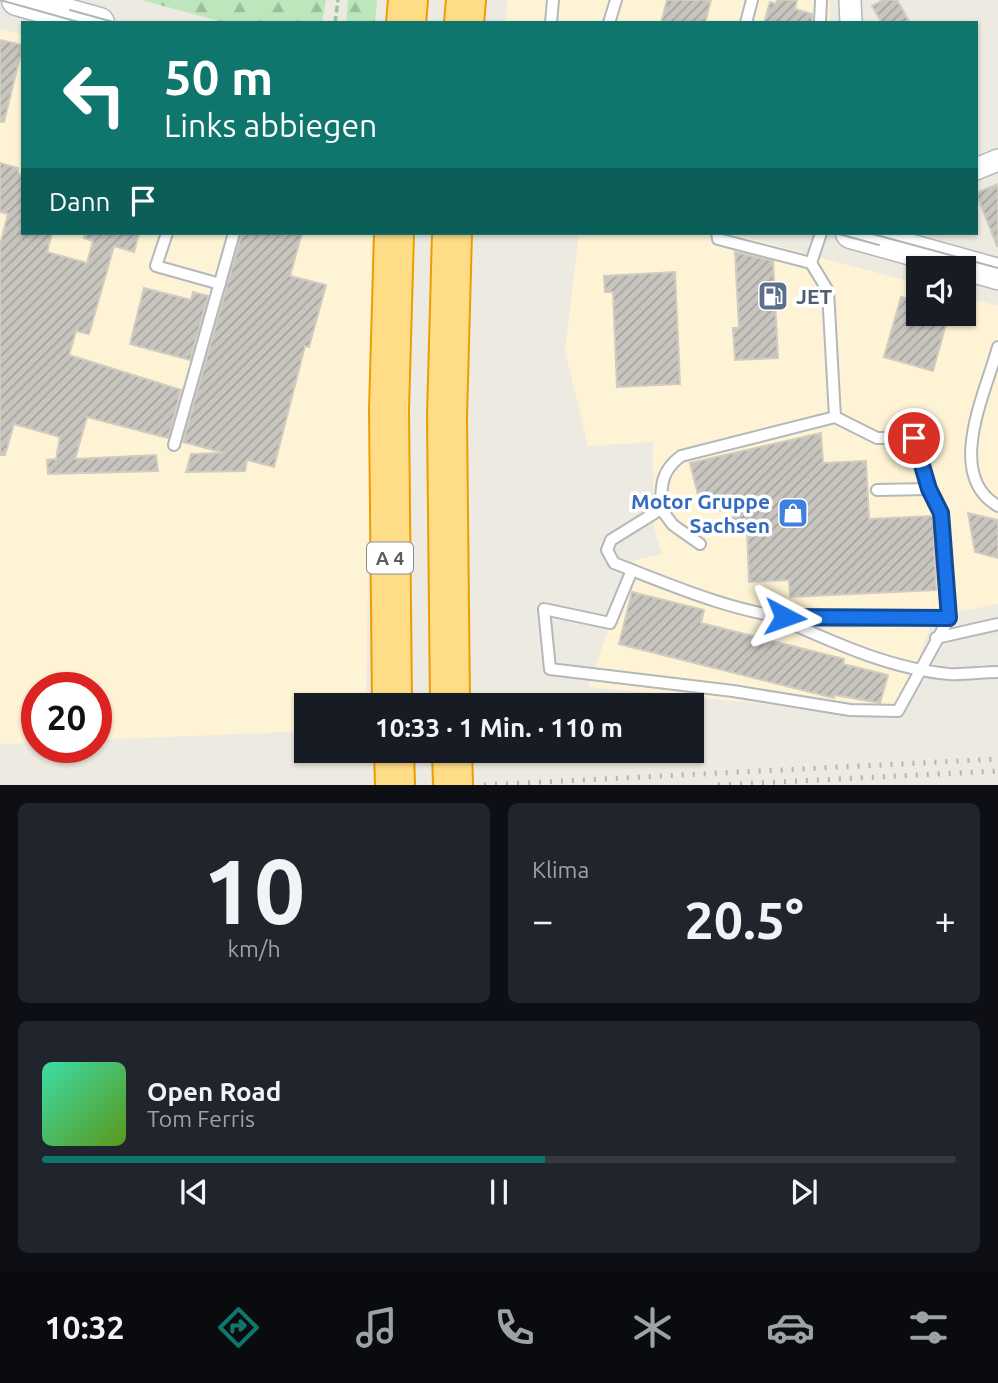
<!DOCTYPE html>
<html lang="de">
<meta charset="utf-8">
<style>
body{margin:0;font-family:Ubuntu,sans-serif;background:#20242c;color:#f1f3f6;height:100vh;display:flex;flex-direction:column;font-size:26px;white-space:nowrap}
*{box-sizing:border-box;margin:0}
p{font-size:23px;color:#9ea1a6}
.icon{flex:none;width:38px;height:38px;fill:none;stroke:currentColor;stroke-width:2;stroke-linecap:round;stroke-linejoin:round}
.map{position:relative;height:785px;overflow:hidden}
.side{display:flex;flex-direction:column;gap:18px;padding:18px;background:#0d0f14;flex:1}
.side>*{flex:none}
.hud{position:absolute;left:21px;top:21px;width:957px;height:214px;border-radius:0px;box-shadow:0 2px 5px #0004;background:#0f766e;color:#fff;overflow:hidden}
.fabs{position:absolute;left:906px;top:256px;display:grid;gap:14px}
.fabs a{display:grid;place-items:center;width:70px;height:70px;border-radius:0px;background:#171b24;box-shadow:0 2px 5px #0004;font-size:35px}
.speed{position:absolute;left:21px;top:672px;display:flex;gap:14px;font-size:35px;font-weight:700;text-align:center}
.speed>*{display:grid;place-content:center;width:91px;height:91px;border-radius:50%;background:#171b24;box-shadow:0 2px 5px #0004;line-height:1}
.speed .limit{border:10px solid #d22;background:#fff;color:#111}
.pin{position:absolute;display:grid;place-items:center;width:60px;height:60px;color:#fff;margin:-30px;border:4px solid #fff;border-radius:50%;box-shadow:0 2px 7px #0007}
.me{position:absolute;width:77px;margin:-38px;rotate:94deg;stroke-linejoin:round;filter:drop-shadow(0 0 5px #0008)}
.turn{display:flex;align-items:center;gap:24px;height:147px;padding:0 28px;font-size:32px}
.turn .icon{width:91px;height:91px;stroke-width:2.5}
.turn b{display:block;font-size:49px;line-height:60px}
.then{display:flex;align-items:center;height:66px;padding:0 28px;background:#0003;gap:14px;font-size:26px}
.big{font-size:52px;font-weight:700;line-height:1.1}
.side .widget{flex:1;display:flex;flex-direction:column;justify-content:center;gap:10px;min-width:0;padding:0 24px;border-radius:10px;background:#20242c}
.side .dial{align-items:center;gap:0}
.dial b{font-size:91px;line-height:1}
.song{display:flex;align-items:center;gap:21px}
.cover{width:84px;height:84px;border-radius:10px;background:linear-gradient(135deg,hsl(160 70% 55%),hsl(90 70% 35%))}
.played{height:7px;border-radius:4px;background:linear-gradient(90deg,#0f766e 55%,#363941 55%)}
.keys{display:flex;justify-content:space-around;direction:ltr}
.heat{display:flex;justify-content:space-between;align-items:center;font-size:38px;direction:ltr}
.side .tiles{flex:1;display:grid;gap:18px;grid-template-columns:1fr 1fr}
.widget:last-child{grid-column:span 2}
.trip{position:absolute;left:294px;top:693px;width:410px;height:70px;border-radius:0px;background:#171b24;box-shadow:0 2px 5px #0004;font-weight:700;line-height:70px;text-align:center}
.dock{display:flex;height:112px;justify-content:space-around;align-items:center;background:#090b0e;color:#9ea1a6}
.dock .icon{width:49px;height:49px}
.dock .selected{color:#0f766e}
.dock b{font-size:32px;color:#f1f3f6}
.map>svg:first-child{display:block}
.commercial{fill:#fef4d5}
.forest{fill:url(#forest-firs)}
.building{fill:url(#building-hatch);stroke:#d2ccc0;stroke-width:2}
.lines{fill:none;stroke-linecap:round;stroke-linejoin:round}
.service-casing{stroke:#b4b8bc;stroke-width:14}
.minor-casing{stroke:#b4b8bc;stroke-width:24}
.secondary-casing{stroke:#b5b9be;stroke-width:33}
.motorway-casing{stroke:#ee9d00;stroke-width:42}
.path{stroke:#96c7a3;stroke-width:3.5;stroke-dasharray:7 3.5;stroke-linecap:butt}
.service{stroke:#fff;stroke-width:10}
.minor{stroke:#fff;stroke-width:21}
.secondary{stroke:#fff;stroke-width:30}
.motorway{stroke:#ffdd87;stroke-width:38}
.tram{stroke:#b3b4b4;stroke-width:2}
.rail{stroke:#b3b4b4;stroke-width:5;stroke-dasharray:2 9;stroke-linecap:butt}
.route-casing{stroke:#114b97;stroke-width:18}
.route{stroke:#1a73e8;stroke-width:12}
.labels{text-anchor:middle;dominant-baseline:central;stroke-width:7;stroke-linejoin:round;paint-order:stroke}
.shield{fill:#fff;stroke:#8c8e92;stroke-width:2}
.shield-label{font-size:19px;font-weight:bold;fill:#5a5e63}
.service-label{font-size:21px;font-weight:bold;fill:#4e5e75;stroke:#fff;text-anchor:start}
.shop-label{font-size:21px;font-weight:bold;fill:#366cbe;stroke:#fff;text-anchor:end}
</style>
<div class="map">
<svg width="998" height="785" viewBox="0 0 998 785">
<defs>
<pattern id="forest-firs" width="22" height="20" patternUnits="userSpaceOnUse" patternTransform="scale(1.75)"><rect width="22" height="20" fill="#bee6bd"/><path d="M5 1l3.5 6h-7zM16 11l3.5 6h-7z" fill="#9dbe9d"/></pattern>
<pattern id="building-hatch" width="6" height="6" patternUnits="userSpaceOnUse" patternTransform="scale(1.75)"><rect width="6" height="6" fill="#c8c5bf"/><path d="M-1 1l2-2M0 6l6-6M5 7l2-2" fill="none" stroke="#a5a39f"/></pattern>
</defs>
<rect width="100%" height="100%" fill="#edeae1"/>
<!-- commercial -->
<g class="commercial">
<polygon points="507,0 830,0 830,23 506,23"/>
<polygon points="0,29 23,34 23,233 373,233 366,705 306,705 306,731 96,740 96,688 37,688 37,743 0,744"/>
<polygon points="579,233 729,233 919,284 919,313 964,313 964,297 998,306 998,604 934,616 898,717 588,687 633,561 662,554 654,528 653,442 588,446 565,351"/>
</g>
<!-- forest -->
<g class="forest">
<polygon points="142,0 326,0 322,23 226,23"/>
<polygon points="348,0 377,0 375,23 346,23"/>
</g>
<!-- building -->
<g class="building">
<polygon points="667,0 711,0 705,23 661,23"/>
<polygon points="777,0 797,0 795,9 812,14 812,23 764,23 770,2 776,4"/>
<polygon points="883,0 897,0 910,23 882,23 872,6"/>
<polygon points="0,40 23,45 4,122 0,122"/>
<polygon points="0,163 18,168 18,174 23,176 23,233 52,233 47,252 87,263 93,241 84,238 85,233 139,233 134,252 114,246 89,334 76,331 69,355 181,390 168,438 87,417 75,459 156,455 158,471 48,474 47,460 56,459 60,437 14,424 5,455 0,455 0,245 8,214 0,212"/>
<polygon points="998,184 998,246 997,246 976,193"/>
<polygon points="242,233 302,233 290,276 326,285 309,347 305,346 274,467 247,460 245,471 186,472 191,454 225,453 183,442"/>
<polygon points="735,252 773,261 778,358 735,360 733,328 739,328"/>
<polygon points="675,272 680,384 617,387 613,292 605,292 604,276"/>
<polygon points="144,288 191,300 193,292 208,296 190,360 130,344"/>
<polygon points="901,297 919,302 919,313 949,313 933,371 884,357"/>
<polygon points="821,433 823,463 866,461 869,519 933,516 936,590 790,597 789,580 749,582 747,527 733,528 732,510 702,511 690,463"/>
<polygon points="968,513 998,520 998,558 975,552"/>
<polygon points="632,592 704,610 701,623 844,659 843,664 888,675 880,703 835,695 834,698 619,644"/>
</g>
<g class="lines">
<!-- service casing -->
<g class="service-casing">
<g id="service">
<polyline points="551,23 553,0"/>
<polyline points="609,23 616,0"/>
<polyline points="746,23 752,0"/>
<polyline points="820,23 821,0"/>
<polyline points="167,233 156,266 220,284"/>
<polyline points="717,233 718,239 811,263 821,233"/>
<path d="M998,347C986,392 944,475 998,506"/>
<polyline points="835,417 877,438 914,438 929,489 877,490"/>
<polyline points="174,445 234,233"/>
<path d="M661,509C661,485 661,471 681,456L835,417L828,291L811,263"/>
<path d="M700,544L673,525L661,509L611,540L607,550L614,563C673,586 735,613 798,619C847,623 899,618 949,618"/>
<polyline points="632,570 610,623 544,609 550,669 733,691 850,710 898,711 949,618 941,513 929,489"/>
<path d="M783,620C835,643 891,669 949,674C965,675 982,672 998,672"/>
<polyline points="936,638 998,624"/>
</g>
</g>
<!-- minor casing -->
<g class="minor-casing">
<g id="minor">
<polyline points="850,0 851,23"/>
<polyline points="976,169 998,160"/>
</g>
</g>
<!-- secondary casing -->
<g class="secondary-casing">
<g id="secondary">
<polyline points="17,0 99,23"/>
<polyline points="851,233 998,274"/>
</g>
</g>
<!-- motorway casing -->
<g class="motorway-casing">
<g id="motorway">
<polyline points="406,23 408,0"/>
<polyline points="464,23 466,0"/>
<polyline points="392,705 389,410 394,233"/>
<polyline points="450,705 447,417 452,233"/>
<polyline points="394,751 395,785"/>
<polyline points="452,751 453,785"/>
</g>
</g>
<!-- path -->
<polyline class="path" points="335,23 338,0"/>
<!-- service -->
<use href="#service" class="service"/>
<!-- minor -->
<use href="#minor" class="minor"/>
<!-- secondary -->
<use href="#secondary" class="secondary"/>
<!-- motorway -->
<use href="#motorway" class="motorway"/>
<!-- tram -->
<g class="tram">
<polyline points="0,0 82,23"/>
<polyline points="70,10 117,23"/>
<polyline points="835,233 879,245"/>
<polyline points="869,233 998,268"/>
</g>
<!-- rail -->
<g class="rail">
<polyline points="484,785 998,759"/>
<polyline points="718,785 998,771"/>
</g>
</g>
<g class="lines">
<!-- route casing -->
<g class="route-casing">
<polyline id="route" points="785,617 949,618 941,513 929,489 914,438"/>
</g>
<!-- route -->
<use href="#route" class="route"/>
</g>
<!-- icons -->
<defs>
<g id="fuel-square" transform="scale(1.575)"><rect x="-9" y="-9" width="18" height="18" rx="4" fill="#5c6f8a" stroke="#fff"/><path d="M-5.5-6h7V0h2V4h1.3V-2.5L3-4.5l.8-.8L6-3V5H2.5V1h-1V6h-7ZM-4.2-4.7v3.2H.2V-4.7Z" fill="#fff"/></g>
<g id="shop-square" transform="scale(1.575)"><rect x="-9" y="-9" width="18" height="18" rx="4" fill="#3f7fe0" stroke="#fff"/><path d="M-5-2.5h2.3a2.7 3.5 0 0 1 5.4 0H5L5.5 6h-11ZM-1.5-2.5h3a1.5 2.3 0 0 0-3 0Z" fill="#fff"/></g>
</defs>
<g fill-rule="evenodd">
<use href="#fuel-square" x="773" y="296"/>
<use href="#shop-square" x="793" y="513"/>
</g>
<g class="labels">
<!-- shield labels -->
<rect class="shield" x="367" y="542.5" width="46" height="31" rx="5"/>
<g class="shield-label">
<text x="390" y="558">A 4</text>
</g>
<!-- service labels -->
<g class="service-label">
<text x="796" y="296">JET</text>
</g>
<!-- shop labels -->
<g class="shop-label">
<text x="770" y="501">Motor Gruppe<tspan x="770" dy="24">Sachsen</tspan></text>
</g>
</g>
</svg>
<div class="fabs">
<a><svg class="icon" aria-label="sound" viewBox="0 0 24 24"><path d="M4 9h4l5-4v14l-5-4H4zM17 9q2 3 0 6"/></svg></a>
</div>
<div class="speed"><div class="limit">20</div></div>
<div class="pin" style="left:914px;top:438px;background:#d93025"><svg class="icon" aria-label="arrive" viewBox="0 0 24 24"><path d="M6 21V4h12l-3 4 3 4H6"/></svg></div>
<svg class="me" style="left:785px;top:617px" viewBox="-20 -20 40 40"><path d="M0-17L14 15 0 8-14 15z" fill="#1a73e8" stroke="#fff" stroke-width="4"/></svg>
<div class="trip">10:33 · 1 Min. · 110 m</div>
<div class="hud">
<div class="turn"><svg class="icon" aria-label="left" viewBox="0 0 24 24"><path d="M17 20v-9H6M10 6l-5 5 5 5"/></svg><div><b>50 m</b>Links abbiegen</div></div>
<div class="then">Dann<svg class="icon" aria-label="arrive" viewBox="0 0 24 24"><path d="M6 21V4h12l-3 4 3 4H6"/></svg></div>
</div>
</div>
<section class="side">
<div class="tiles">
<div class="widget dial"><b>10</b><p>km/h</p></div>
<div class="widget"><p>Klima</p>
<div class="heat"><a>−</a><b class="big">20.5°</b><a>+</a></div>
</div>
<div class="widget">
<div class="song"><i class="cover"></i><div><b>Open Road</b><p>Tom Ferris</p></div></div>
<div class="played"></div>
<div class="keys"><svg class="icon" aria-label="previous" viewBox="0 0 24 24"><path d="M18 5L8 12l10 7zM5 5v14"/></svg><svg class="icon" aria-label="pause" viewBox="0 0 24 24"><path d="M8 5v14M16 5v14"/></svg><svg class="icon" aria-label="next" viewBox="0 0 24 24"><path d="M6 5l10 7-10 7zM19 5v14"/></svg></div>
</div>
</div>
</section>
<nav class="dock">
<b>10:32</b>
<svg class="icon selected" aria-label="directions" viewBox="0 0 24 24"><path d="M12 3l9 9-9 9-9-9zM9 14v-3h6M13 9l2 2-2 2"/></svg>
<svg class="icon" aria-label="music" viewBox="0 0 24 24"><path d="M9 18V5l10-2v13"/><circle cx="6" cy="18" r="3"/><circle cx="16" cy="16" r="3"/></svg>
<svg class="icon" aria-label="phone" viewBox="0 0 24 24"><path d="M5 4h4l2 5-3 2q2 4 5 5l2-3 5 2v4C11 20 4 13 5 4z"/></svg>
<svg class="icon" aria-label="climate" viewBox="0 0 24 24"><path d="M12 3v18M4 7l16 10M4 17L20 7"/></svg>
<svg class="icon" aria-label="car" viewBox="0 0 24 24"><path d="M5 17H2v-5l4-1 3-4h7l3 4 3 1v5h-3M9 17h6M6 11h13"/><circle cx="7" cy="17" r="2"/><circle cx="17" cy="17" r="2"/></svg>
<svg class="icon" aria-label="filters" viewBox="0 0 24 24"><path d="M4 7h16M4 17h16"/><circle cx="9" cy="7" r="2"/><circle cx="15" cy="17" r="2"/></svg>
</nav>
